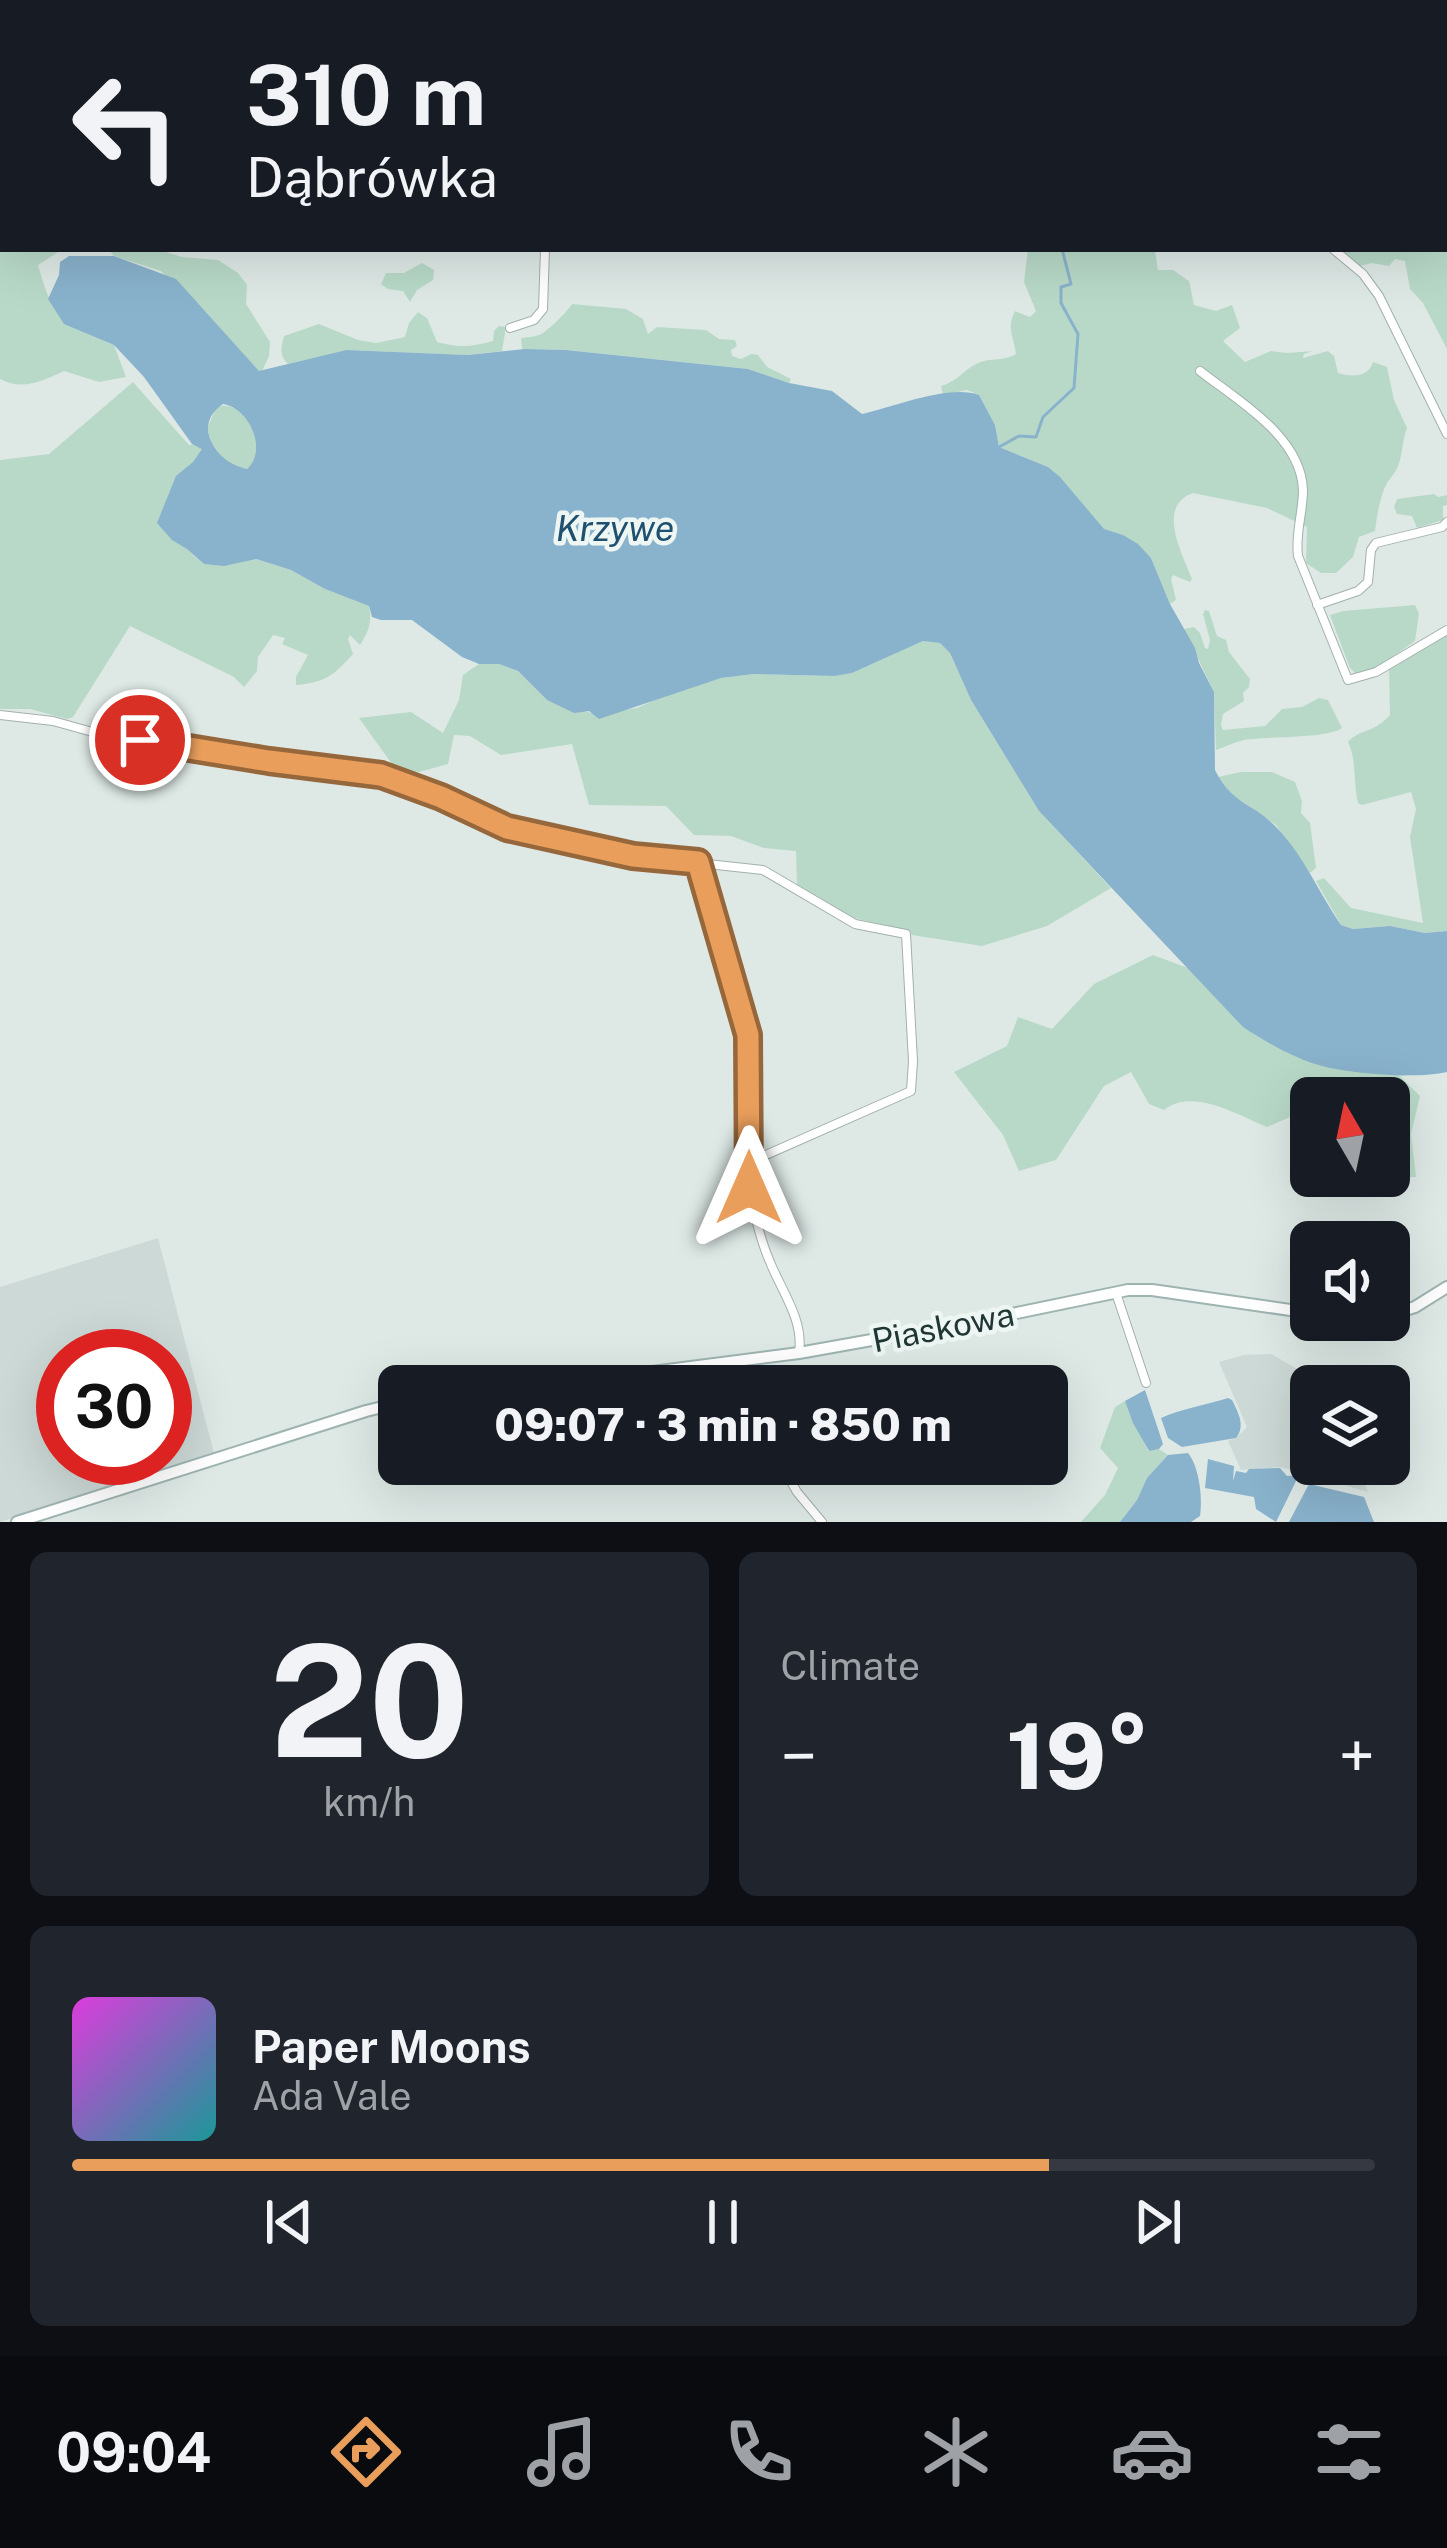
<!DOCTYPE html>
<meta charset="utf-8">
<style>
body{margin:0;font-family:"Public Sans",sans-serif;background:#20242c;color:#f1f3f6;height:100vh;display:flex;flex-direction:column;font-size:45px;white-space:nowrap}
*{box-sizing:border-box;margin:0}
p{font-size:39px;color:#9ea1a6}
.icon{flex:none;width:66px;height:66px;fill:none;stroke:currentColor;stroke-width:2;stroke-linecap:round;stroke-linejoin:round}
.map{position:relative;height:1522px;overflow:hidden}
.side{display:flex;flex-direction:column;gap:30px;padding:30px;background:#0d0f14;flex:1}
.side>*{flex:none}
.guide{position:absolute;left:0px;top:0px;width:1449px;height:252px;box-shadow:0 12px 48px #0002;background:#171b24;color:#f1f3f6;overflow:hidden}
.needle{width:78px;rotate:351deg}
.fabs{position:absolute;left:1290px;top:1077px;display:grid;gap:24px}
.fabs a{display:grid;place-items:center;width:120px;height:120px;border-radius:18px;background:#171b24;box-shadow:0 12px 48px #0002;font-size:60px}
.speed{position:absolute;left:36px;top:1329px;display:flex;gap:24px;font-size:60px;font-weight:700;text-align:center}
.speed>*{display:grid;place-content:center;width:156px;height:156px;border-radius:50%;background:#171b24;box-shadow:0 12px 48px #0002;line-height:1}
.speed .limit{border:18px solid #d22;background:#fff;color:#111}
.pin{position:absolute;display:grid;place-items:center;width:102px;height:102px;color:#fff;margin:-51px;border:6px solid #fff;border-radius:50%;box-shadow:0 3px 12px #0007}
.me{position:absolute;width:132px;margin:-66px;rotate:0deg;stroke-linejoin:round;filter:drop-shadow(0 0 9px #0008)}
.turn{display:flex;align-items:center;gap:42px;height:252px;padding:0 48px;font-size:54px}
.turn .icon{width:156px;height:156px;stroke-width:2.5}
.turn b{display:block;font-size:84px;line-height:102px}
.big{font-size:90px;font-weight:800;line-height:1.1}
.side .tile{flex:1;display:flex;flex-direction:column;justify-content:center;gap:18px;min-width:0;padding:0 42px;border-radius:18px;background:#20242c}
.side .dial{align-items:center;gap:0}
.dial b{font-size:156px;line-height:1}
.song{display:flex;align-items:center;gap:36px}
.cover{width:144px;height:144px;border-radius:18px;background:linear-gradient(135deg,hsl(300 70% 55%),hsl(180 70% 35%))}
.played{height:12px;border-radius:6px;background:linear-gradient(90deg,#e99e5c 75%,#363941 75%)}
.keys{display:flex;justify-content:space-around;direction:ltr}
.heat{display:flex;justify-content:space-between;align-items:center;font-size:66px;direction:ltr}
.side .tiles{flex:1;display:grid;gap:30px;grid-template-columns:1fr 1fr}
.tile:last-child{grid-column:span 2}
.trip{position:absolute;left:378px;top:1365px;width:690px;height:120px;border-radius:18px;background:#171b24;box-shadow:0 12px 48px #0002;font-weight:800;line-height:120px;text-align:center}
.dock{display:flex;height:192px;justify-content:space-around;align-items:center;background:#090b0e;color:#9ea1a6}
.dock .icon{width:84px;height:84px}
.dock .current{color:#e99e5c}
.dock b{font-size:54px;color:#f1f3f6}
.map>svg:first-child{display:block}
.built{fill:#cdd9d6;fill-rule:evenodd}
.green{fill:#b8d9c8}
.water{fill:#89b2cc;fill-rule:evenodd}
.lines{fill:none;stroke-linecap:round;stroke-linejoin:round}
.stream{stroke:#89b2cc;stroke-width:3}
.street-casing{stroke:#a2b0ae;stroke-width:10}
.secondary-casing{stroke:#9eb4b1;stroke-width:14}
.street{stroke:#fff;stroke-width:8}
.secondary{stroke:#fff;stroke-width:10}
.route-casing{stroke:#97673c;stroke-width:30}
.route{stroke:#e99e5c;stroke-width:21}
.labels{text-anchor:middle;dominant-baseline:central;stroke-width:9;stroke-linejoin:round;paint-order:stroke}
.street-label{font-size:33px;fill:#213736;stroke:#eef6f4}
.water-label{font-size:36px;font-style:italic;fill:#1f506f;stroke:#eef6f4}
</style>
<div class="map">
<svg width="1447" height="1522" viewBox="0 0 1447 1522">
<rect width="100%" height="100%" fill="#dee9e6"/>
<!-- built -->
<g class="built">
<path d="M158,1238L214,1453L0,1522V1287ZM63,1356H165V1458H63Z"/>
<polygon points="1271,1354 1299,1370 1319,1386 1311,1386 1311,1464 1357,1464 1368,1492 1281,1467 1241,1470 1228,1441 1236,1438 1247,1427 1219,1362 1244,1355"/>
</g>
<!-- green -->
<g class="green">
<path d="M0,66H3V249H63L38,265C54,322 61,322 114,345L126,377L99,382L64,371C42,381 23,391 0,379Z"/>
<polygon points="1446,119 1447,120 1447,349 1423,303 1410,289 1405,261 1395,259 1389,266 1372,263 1360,266 1340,249 1446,249"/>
<polygon points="108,249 156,249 182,257 218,260 238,273 247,285 246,304 270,342 269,356 262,371 259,371 161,271 114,256"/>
<path d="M1028,249L1155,251L1158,270H1173L1189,281L1194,305L1216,311L1232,305L1240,328L1223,341L1245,362L1271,351L1287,353L1313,351L1304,354L1303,358L1328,351L1334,356L1338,373C1351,377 1368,378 1373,362L1387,367L1394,400L1407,428C1402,441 1403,453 1398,466C1396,472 1391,477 1387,483C1380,496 1377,515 1375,531L1359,537L1353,557L1336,573H1321L1306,563L1307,527L1267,508L1193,493C1156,506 1182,553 1192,579L1190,582L1173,575L1171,579L1176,600L1170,604L1151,558L1123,535L1104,530L1048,467L999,447L995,425L979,395L967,390L943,395L941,386C956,382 963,371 976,364C989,357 1004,362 1016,354C1014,337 1006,328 1015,311L1030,317L1036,311L1024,282Z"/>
<polygon points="422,263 434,270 433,280 417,290 410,302 403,291 388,289 381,284 386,273 404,273"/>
<path d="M572,304L626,309L643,319L648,334L657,327L706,330L719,339L735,340L737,346L731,350L732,356L741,359L751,354L758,355L767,367L791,379L789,383L748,369L567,350L522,349L521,338C527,337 533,337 539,335C546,333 568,311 572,304Z"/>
<path d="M418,312L427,318L437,342C460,348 470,347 493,341L494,331L499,326L506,327L502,351L468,355L346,350L288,364C279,355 281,348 284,336L319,324L358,340L376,343L405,337L409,323Z"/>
<path d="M133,382L189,445L210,442L208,427L216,407C247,397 265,447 255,463C253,466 249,467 246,469L235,467L222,458L174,530L194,556L204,564L255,559L291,570L325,589L369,606C372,623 369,631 360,645L350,635L348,639L353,654C333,676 326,682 296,685V677L308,655L282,644L285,638L273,635L258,657L257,671L244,687L234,677L130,626L73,717L67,719L30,709H0V460L49,454Z"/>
<polygon points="1434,494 1438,497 1447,495 1447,505 1443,506 1443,520 1417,528 1412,516 1397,514 1394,507 1397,499"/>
<polygon points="1415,605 1419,614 1415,641 1376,668 1357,675 1350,668 1330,615 1343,611"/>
<path d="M1205,610L1209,611L1217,636L1226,640L1229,652L1250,679L1249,687L1243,693L1244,701L1223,714L1221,725L1223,730L1265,726L1282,709L1302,707L1319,698L1328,700L1342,728C1326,739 1267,736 1244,740C1235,742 1225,747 1216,750L1214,692L1184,629L1194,627L1200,633L1205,648L1208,649L1210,640L1203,614Z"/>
<path d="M1447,635V931L1425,933L1390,926L1353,929L1341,925L1316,881L1324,878L1351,908L1423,923L1410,837L1416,809L1411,792L1362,805L1358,803C1353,783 1357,760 1348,742C1361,728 1373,734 1390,715L1389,670Z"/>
<polygon points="923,641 940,643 950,653 971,700 1039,811 1111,888 1047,926 982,946 912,935 910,931 850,917 797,885 796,851 764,848 731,836 694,835 666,806 589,805 572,744 501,755 470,736 454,735 448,764 419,772 397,771 359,718 411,712 443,733 459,700 463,675 479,664 499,664 518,671 547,700 595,714 637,708 673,692 721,678 754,674 835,676 852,673"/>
<polygon points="1241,772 1272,772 1295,782 1302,801 1301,813 1310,823 1316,868 1310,873 1276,825 1225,790 1218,777"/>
<path d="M1153,955L1188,968L1224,1006L1410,1075L1400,1076L1420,1096L1411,1134L1416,1177H1394L1389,1170V1098H1311V1108L1267,1127C1238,1115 1192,1087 1164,1110L1149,1104L1131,1072L1104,1086L1056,1160L1019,1171L1003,1135L954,1072L1007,1046L1018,1017L1052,1029L1094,984Z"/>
<polygon points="1125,1401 1148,1451 1159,1449 1168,1455 1147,1478 1137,1500 1120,1522 1081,1522 1105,1495 1118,1468 1100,1448 1115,1407"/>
</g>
<!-- water -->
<g class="water">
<path d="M69,256H114L176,279L259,371L346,350L468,355L525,349L566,350L748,369L789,383L832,391L862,414C895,407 948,384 979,395L995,425L999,447L1048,467L1060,477L1104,529L1123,535L1138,544L1151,558L1170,604L1195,648L1199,663L1214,692L1215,770C1232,805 1254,803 1277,828C1304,856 1319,893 1341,925L1353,929L1390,926L1425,933L1447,931V1072C1418,1079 1352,1074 1322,1066C1295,1059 1266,1042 1243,1027L1039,811L971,700L950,653L940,643L923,641L852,673L835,676L754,674L721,678L599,719L589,711L574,713L547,700L518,671L499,664H479L462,657L412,620H381L372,617L369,606L325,589L291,570L256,559L224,566L204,564L187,549L172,540L157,523L176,476L193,462L202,449L192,444L144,377L114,345L64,324L48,299L59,275L60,262ZM223,404C250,408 268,451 247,469C216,463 191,425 223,404Z"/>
<polygon points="1145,1390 1163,1444 1159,1449 1149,1451 1133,1423 1125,1401"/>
<path d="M1228,1398L1232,1400C1238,1412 1246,1426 1236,1438L1182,1447L1168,1438L1161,1418C1181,1409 1206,1405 1228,1398Z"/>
<path d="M1188,1453C1199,1466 1203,1498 1200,1516L1191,1522H1120L1137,1500L1147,1478L1168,1455Z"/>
<polygon points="1208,1459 1234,1466 1233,1481 1236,1471 1246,1473 1249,1469 1280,1468 1287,1476 1299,1475 1276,1522 1256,1509 1254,1497 1205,1488"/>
<polygon points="1309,1484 1364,1497 1374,1522 1289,1522"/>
</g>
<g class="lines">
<!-- stream -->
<g class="stream">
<polyline points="949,0 954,3"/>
<polyline points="999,447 1019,436 1036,437 1043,417 1074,388 1078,334 1061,303 1061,287 1071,284 1062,249"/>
</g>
<!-- street casing -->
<g class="street-casing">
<g id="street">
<polyline points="1255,3 1258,0"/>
<polyline points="1333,249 1363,274 1379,296 1447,434"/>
<polyline points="510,328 534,320 543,309 545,249"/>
<path d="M1200,371C1238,401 1301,436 1303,490C1303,513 1295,533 1298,556L1348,680L1376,672L1447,630"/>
<polyline points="1317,605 1358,591 1368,582 1371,550 1376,543 1442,527 1447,522"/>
<polyline points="0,715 53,721 96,733 269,761 381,775 441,797 507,828 633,856 763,870 855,924 906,934 913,1061 911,1091 750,1162"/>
<path d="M697,862L749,1035V1188C754,1213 760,1239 770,1262C782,1292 804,1320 799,1353"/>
<polyline points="1116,1293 1146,1383"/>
<polyline points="739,1363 748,1386"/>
<polyline points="781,1464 797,1492 822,1522"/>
</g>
</g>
<!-- secondary casing -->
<g class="secondary-casing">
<g id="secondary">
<polyline points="1389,1315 1415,1307 1447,1287"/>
<polyline points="543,1386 799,1353 978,1321 1128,1290 1152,1290 1311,1313"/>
<polyline points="17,1522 366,1411 399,1403"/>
</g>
</g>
<!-- street -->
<use href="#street" class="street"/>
<!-- secondary -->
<use href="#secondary" class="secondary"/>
</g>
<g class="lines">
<!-- route casing -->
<g class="route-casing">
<polyline id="route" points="140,740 269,761 381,775 441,797 507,828 633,856 698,862 748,1035 749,1188"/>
</g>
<!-- route -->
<use href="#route" class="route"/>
</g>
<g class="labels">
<!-- street labels -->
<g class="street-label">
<text transform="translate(943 1327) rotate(-11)">Piaskowa</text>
</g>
<!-- water labels -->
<g class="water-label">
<text x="615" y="528">Krzywe</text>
</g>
</g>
</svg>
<div class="fabs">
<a><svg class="needle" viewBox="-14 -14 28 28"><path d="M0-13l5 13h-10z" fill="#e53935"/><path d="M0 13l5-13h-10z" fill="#9ea1a6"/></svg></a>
<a><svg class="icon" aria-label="sound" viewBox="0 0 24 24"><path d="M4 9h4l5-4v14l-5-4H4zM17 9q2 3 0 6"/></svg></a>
<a><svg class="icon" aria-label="layers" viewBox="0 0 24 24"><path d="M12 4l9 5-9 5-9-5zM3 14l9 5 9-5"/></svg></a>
</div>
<div class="speed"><div class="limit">30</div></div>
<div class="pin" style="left:140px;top:740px;background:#d93025"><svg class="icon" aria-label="arrive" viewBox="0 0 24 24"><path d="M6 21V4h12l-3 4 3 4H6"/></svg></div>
<svg class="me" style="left:749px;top:1188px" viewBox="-20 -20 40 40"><path d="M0-17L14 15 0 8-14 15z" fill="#e99e5c" stroke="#fff" stroke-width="4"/></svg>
<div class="trip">09:07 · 3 min · 850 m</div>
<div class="guide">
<div class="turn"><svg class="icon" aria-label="left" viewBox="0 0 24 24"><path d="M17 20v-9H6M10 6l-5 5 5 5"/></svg><div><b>310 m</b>Dąbrówka</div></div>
</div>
</div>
<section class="side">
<div class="tiles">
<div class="tile dial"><b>20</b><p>km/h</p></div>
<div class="tile"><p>Climate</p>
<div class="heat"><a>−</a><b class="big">19°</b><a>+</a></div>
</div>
<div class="tile">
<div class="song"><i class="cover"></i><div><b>Paper Moons</b><p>Ada Vale</p></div></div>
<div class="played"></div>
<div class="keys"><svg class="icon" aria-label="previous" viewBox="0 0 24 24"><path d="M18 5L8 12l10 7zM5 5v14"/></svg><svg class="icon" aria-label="pause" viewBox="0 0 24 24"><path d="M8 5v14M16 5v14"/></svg><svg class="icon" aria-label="next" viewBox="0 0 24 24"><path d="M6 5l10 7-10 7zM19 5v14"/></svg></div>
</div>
</div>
</section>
<nav class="dock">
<b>09:04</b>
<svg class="icon current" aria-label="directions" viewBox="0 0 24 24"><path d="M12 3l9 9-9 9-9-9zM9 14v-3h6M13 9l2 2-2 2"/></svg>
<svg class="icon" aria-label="music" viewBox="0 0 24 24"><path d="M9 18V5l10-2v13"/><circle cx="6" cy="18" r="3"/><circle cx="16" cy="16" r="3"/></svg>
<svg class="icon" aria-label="phone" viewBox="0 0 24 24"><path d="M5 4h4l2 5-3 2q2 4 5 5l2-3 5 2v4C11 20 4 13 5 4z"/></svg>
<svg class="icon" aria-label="climate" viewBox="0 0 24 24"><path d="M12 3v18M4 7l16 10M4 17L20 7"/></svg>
<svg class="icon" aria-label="car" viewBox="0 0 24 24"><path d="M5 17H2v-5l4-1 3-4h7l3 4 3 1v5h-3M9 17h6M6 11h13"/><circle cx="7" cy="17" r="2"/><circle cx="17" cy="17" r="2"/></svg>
<svg class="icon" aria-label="filters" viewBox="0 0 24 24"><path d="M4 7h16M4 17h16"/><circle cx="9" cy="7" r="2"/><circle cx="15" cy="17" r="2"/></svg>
</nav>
